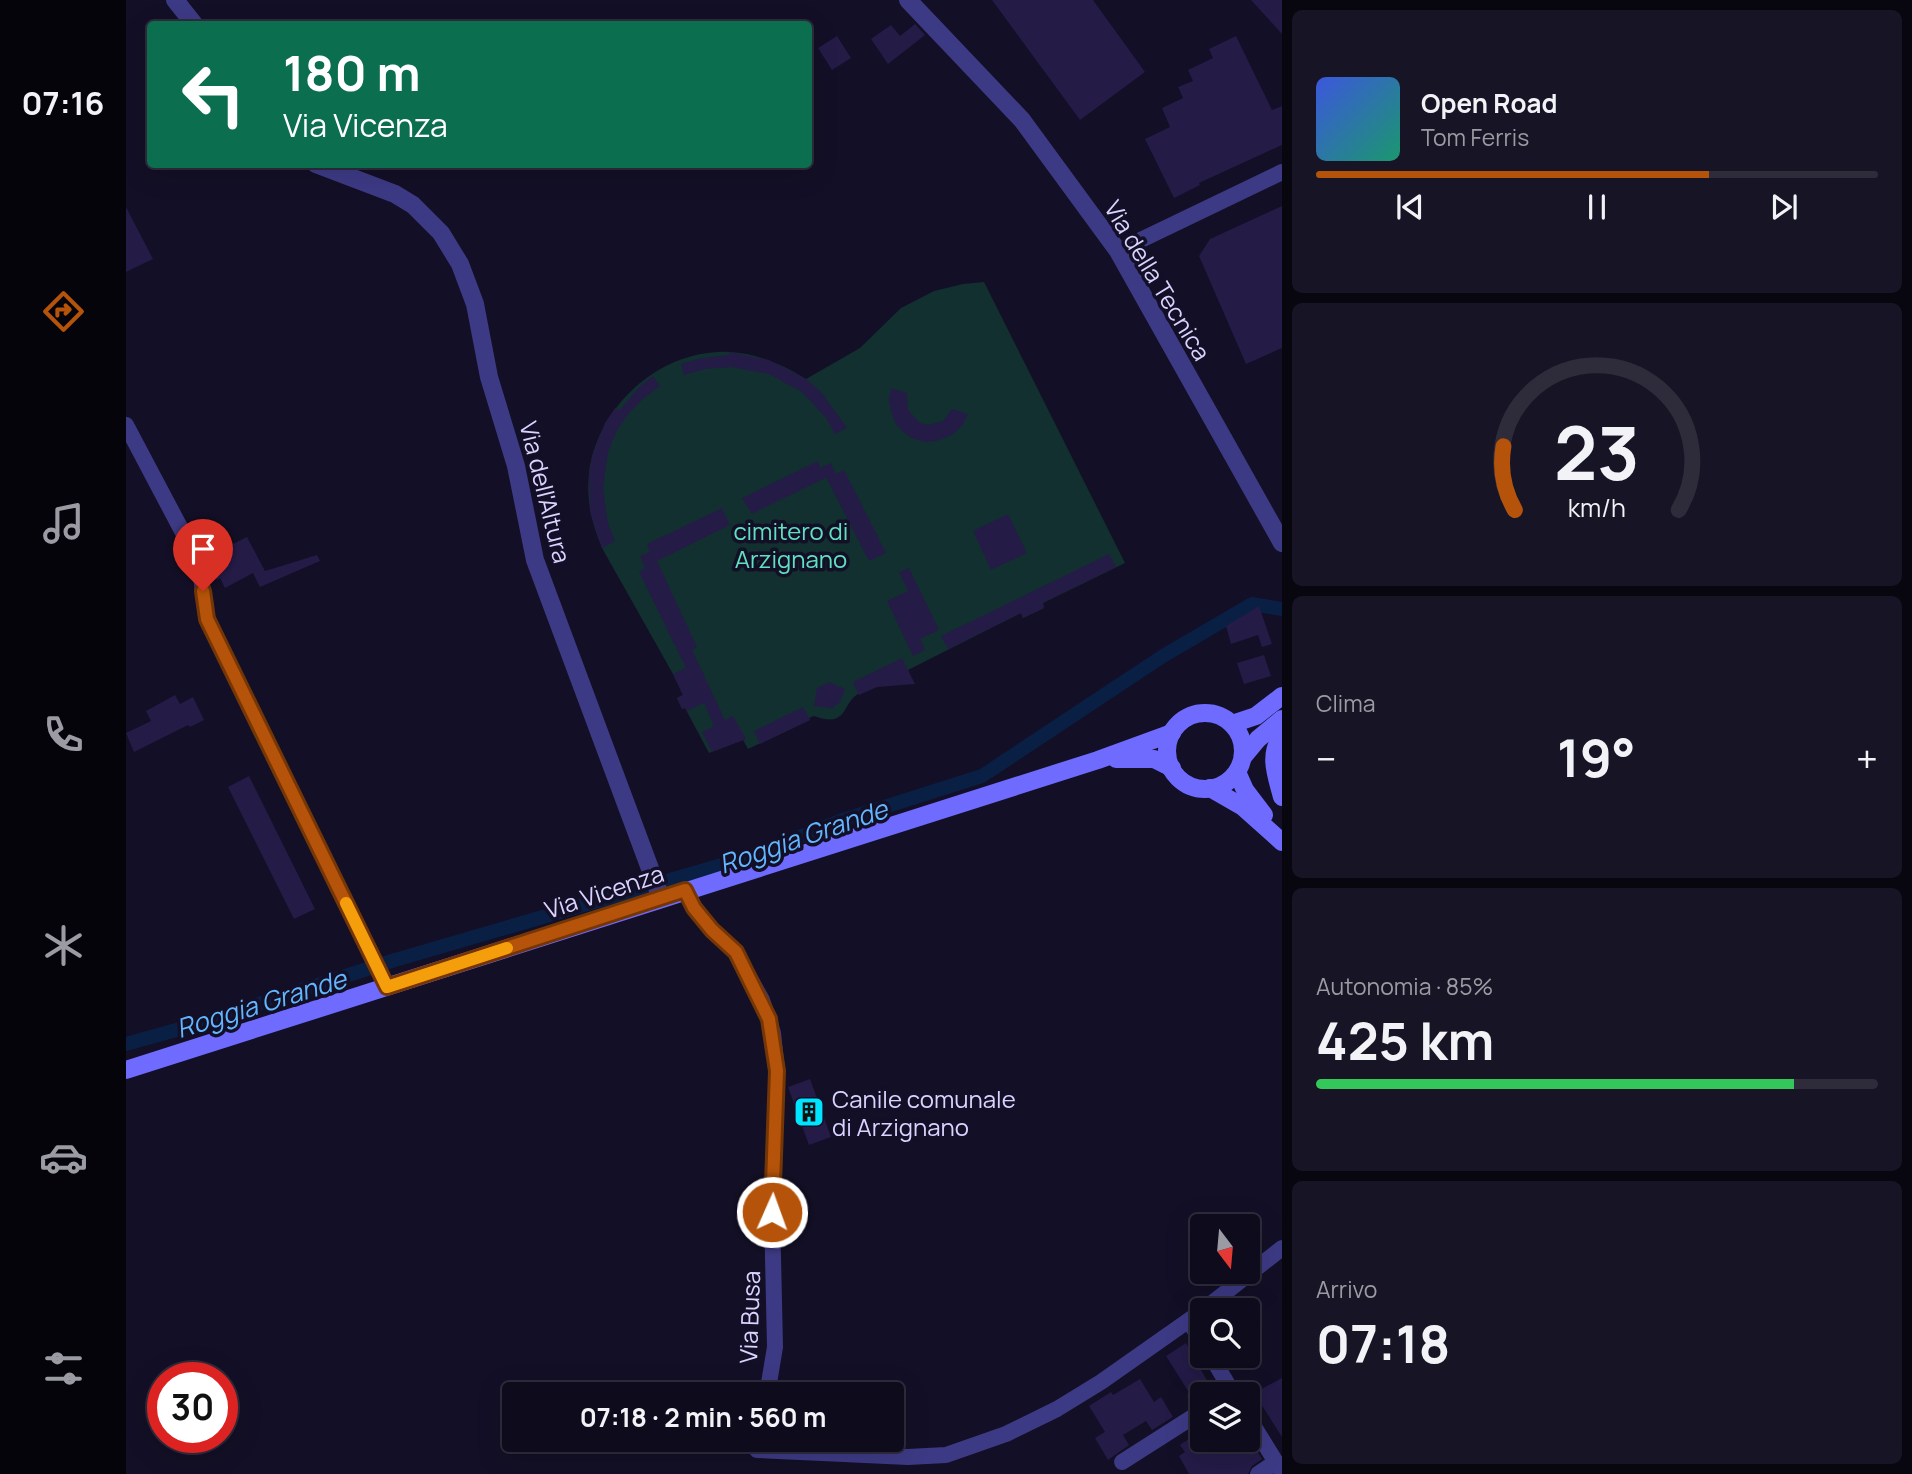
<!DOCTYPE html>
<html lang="it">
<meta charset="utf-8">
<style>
body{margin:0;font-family:Manrope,sans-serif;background:#171425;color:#f1f3f6;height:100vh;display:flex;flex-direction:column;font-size:26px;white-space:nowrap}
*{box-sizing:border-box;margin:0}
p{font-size:23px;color:#9b9ba3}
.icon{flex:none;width:38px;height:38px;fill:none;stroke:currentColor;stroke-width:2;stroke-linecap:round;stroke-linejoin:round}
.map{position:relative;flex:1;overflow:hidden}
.details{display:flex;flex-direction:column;gap:10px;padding:10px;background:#08060f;width:630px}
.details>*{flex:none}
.hud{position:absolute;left:21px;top:21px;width:665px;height:147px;border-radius:7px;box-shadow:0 7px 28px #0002,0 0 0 2px #2e2b3b;background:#0b6e4f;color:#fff;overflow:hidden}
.needle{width:46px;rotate:164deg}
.tools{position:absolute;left:1064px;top:1214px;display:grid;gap:14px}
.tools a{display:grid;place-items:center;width:70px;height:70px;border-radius:7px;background:#0e0b1c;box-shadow:0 7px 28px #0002,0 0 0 2px #2e2b3b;font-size:35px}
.speed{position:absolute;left:21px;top:1362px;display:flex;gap:14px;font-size:35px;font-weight:700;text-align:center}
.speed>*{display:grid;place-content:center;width:91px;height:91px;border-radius:50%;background:#0e0b1c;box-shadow:0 7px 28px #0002,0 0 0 2px #2e2b3b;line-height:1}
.speed .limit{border:10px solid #d22;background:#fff;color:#111}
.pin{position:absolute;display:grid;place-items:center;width:60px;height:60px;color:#fff;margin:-72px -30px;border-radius:50% 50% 50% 0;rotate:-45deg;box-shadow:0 0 7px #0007}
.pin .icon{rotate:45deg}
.me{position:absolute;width:77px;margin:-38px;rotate:2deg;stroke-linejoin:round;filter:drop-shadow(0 0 5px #0008)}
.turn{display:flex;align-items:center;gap:24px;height:147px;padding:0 21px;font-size:32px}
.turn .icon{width:91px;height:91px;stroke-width:2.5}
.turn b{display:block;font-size:49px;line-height:60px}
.big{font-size:52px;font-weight:700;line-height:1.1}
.details .widget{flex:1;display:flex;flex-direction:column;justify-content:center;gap:10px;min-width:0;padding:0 24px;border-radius:10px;background:#171425}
.details .dial{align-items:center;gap:0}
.dial svg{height:182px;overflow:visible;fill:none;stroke:#2e2b3b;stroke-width:7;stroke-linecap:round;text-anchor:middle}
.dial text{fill:#f1f3f6;stroke:none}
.song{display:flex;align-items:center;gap:21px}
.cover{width:84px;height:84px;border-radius:10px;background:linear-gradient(135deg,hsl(230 70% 55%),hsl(160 70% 35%))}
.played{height:7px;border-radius:4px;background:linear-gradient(90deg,#b45309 70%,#2e2b3b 70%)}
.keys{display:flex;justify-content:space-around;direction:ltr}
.heat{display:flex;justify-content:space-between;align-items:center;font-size:38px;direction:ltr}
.charge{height:10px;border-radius:5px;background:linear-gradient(90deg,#34c759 85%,#2e2b3b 0)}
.trip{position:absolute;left:376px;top:1382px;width:402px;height:70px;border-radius:7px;background:#0e0b1c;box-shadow:0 7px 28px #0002,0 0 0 2px #2e2b3b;font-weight:700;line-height:70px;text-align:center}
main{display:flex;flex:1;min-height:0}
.dock{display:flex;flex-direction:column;width:126px;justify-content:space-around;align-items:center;background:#06040b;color:#9b9ba3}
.dock .icon{width:49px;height:49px}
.dock .selected{color:#b45309}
.dock b{font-size:32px;color:#f1f3f6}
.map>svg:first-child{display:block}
.green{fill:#12302f}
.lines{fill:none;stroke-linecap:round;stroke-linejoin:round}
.canal{stroke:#0a1f44;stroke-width:14}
.building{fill:#241b47}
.minor{stroke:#3d3a85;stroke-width:16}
.tertiary{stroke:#3d3a85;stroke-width:18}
.secondary{stroke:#6f6bff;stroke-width:18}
.route-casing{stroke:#753606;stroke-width:18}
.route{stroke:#b45309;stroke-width:12}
.slow{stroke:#f59e0b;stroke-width:12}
.labels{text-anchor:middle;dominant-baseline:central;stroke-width:7;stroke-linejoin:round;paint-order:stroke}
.street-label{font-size:24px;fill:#d9d4ff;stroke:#130f26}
.park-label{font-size:24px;fill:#5fe0c0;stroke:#130f26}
.poi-label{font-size:24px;fill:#d9d4ff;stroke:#130f26;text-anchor:start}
.water-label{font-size:26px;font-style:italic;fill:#62b6ff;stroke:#130f26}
</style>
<main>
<nav class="dock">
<b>07:16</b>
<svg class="icon selected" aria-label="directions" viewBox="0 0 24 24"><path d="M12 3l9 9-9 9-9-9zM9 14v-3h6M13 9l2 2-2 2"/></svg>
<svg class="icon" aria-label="music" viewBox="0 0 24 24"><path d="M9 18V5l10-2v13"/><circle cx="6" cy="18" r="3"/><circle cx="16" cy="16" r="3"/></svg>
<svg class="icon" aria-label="phone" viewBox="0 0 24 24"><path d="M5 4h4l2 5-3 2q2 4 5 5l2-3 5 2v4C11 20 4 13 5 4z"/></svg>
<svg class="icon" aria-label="climate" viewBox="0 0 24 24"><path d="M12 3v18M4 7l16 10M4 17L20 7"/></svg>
<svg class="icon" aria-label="car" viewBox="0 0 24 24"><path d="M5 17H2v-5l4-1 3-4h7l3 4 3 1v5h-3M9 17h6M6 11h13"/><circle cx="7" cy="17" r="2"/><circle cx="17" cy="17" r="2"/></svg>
<svg class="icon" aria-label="filters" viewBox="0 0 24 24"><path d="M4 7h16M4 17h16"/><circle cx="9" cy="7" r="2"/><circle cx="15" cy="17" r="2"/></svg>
</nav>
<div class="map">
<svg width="1156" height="1474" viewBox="0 0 1156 1474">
<rect width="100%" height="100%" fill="#130f26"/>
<!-- green -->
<path class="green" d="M858,282L999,563L917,603L918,608L897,618L895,613L782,670L783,672L732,694C716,703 722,729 688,716L683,718L684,720L622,749L617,740L583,753L559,708L556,709L551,698L557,695L547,674L476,548C466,524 460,500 463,474C471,406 535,348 605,352C633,354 657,365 680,379L734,348L775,308L808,291L837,284Z"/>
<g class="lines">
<!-- canal -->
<polyline class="canal" points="0,1044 68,1025 269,960 623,857 714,821 856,776 1037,656 1126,604 1156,609"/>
</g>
<!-- building -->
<g class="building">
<polygon points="866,0 967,0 1019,72 954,120"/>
<polygon points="1125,0 1156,0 1156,34"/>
<polygon points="789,24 799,35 762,64 745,39 765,25 774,36"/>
<polygon points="711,36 725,58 706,70 692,48"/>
<polygon points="1110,36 1146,110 1156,106 1156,145 1073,183 1074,185 1048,198 1019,139 1044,127 1036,108 1057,98 1052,87 1067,81 1062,70 1087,58 1083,49"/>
<polygon points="1156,206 1156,348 1120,364 1073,256 1084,239"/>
<polygon points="0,207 27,259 0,272"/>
<polygon points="603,352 643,360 680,379 696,393 721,428 709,434 700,418 676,392 643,374 605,367 579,369 558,375 555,364 576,358 603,355"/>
<polygon points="527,376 534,386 517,399 502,414 490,432 482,452 477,488 482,524 489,541 476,548 464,512 463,475 466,456 479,423 489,408 494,410 513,387"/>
<polygon points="765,388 781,393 782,410 794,423 802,425 817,421 826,409 842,414 836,426 826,435 814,440 801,442 788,439 778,433 770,424 765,412 763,400"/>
<polygon points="692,461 694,468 705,463 710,474 718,470 760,553 743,561 701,479 699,478 626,514 616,498"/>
<polygon points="596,508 604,525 531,561 571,647 566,650 599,720 607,716 620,739 586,752 576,732 588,726 578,703 561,711 559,708 556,709 551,698 557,695 547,674 560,668 513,572 519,568 514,556 524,552 521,544"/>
<polygon points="882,514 901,553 865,570 847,531"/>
<polygon points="77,521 93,551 121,537 139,571 191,555 194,561 134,587 127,573 99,588 94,578 91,580 66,527"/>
<polygon points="983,554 990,567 916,603 918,608 897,618 895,613 822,649 815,636"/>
<polygon points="783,568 813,630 794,639 799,650 787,656 761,601 782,591 773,572"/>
<polygon points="1133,606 1146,644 1136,647 1132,635 1105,644 1100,626"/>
<polygon points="1138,655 1145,676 1118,684 1111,663"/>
<polygon points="776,658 789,684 751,687 733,695 727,682"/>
<polygon points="703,682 719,689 714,702 706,708 688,706 691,688"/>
<polygon points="49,695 54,704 67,697 78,720 64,727 62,725 8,752 0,733 25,721 20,711"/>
<polygon points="677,707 684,720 634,744 628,731"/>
<polygon points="123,776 189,909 168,919 102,787"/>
<polygon points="684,1079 705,1137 683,1145 662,1087"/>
<polygon points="1060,1343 1089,1395 1076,1395 1076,1400 1067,1404 1061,1396 1064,1394 1040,1356"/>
<polygon points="1156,1378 1156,1437 1128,1393"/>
<polygon points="1014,1379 1028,1402 1035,1397 1047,1417 1026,1430 1020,1421 997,1435 1003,1445 982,1460 969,1438 979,1432 963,1406 985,1392 987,1395"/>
<polygon points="1076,1430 1076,1440 1124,1440 1136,1459 1126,1466 1122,1474 1063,1474 1053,1456 1059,1452 1054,1445"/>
</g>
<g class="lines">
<!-- minor -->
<g class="minor">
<polyline points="992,251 1156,172"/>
<polyline points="0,425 73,563 81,619 261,987"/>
<polyline points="559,890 568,908 586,930 609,952 636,1000 647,1033 651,1071 646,1212 649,1347 641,1395"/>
<polyline points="1076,1311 1156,1248"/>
<polyline points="1063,1321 1076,1342"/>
<polyline points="1085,1356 1108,1395"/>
<polyline points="1122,1417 1156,1472"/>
<polyline points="633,1440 631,1450 782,1457 820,1455 880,1434 931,1409 975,1382 1076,1311"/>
<polyline points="996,1462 1076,1411"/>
<polyline points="1132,1474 1150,1462"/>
</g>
<!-- tertiary -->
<g class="tertiary">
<polyline points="49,0 68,24"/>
<polyline points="782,0 896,120 992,251 1156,543"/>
<polyline points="190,164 269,194 287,205 315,233 334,264 349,304 363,377 390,466 409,560 535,898"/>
</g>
<!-- secondary -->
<g class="secondary">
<circle cx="1079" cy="751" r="38"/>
<polyline points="1106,724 1130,716 1156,696"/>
<path d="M1156,735C1142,756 1150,774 1156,797"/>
<polyline points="1117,757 1132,739 1156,719"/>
<polyline points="990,759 1028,759 1046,768"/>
<polyline points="1111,772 1119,790 1138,815"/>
<polyline points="1084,788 1117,807 1156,842"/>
<polyline points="0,1070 972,760 1046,733"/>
</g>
</g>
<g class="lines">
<!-- route casing -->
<g class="route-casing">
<polyline id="route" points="77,591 81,619 261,987 559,890 568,908 586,930 610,952 643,1019 651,1071 646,1212"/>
</g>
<!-- route -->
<use href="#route" class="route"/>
<!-- slow -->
<polyline class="slow" points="220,903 261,987 381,948"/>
</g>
<!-- icons -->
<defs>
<g id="building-square" transform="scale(1.575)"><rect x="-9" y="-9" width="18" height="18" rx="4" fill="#00e5ff" stroke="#130f26"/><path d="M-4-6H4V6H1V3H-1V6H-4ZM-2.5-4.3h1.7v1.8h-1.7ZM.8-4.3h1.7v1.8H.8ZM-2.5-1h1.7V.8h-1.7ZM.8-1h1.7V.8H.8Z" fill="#111"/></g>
</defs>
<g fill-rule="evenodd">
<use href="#building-square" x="683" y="1112"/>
</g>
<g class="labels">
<!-- street labels -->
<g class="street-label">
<text transform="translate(1032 280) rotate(59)">Via della Tecnica</text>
<text transform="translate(420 492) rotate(76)">Via dell'Altura</text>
<text transform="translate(478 891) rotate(-18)">Via Vicenza</text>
<text transform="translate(623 1317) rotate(-88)">Via Busa</text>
</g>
<!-- park labels -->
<g class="park-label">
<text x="665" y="530">cimitero di<tspan x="665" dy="28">Arzignano</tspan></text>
</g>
<!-- poi labels -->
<g class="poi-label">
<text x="706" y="1098">Canile comunale<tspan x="706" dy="28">di Arzignano</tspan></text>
</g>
<!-- water labels -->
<g class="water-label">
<text transform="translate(677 836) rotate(-19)">Roggia Grande</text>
<text transform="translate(135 1003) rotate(-17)">Roggia Grande</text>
</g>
</g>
</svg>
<div class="tools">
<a><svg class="needle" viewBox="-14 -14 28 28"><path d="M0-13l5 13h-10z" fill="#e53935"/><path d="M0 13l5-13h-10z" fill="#9b9ba3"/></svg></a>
<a><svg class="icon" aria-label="search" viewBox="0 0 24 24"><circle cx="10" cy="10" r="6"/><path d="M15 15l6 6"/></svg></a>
<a><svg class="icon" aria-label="layers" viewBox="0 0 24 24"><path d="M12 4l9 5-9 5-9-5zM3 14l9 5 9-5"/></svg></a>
</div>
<div class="speed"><div class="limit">30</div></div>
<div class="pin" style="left:77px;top:591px;background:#d93025"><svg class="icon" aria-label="arrive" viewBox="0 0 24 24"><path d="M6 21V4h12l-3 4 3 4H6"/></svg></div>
<svg class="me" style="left:646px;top:1212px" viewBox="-20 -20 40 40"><circle r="17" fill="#b45309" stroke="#fff" stroke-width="3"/><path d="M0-11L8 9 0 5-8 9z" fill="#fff"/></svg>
<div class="trip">07:18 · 2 min · 560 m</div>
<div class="hud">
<div class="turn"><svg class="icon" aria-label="left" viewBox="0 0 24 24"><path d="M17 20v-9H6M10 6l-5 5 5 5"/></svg><div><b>180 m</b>Via Vicenza</div></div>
</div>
</div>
<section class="details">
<div class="widget">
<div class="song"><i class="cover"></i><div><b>Open Road</b><p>Tom Ferris</p></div></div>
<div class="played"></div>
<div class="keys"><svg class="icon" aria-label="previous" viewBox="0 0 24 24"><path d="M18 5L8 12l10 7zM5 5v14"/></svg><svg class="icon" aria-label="pause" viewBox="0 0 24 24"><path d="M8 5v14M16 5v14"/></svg><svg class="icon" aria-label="next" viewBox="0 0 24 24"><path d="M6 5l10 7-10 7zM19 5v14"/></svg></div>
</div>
<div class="widget dial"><svg viewBox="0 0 100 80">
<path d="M14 69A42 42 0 1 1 86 69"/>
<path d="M14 69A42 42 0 0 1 9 41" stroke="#b45309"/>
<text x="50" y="56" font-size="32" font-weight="700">23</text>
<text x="50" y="72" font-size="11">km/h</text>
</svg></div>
<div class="widget"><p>Clima</p>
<div class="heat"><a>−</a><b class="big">19°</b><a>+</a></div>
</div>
<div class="widget"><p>Autonomia · 85%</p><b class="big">425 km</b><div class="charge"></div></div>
<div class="widget"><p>Arrivo</p><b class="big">07:18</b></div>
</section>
</main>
